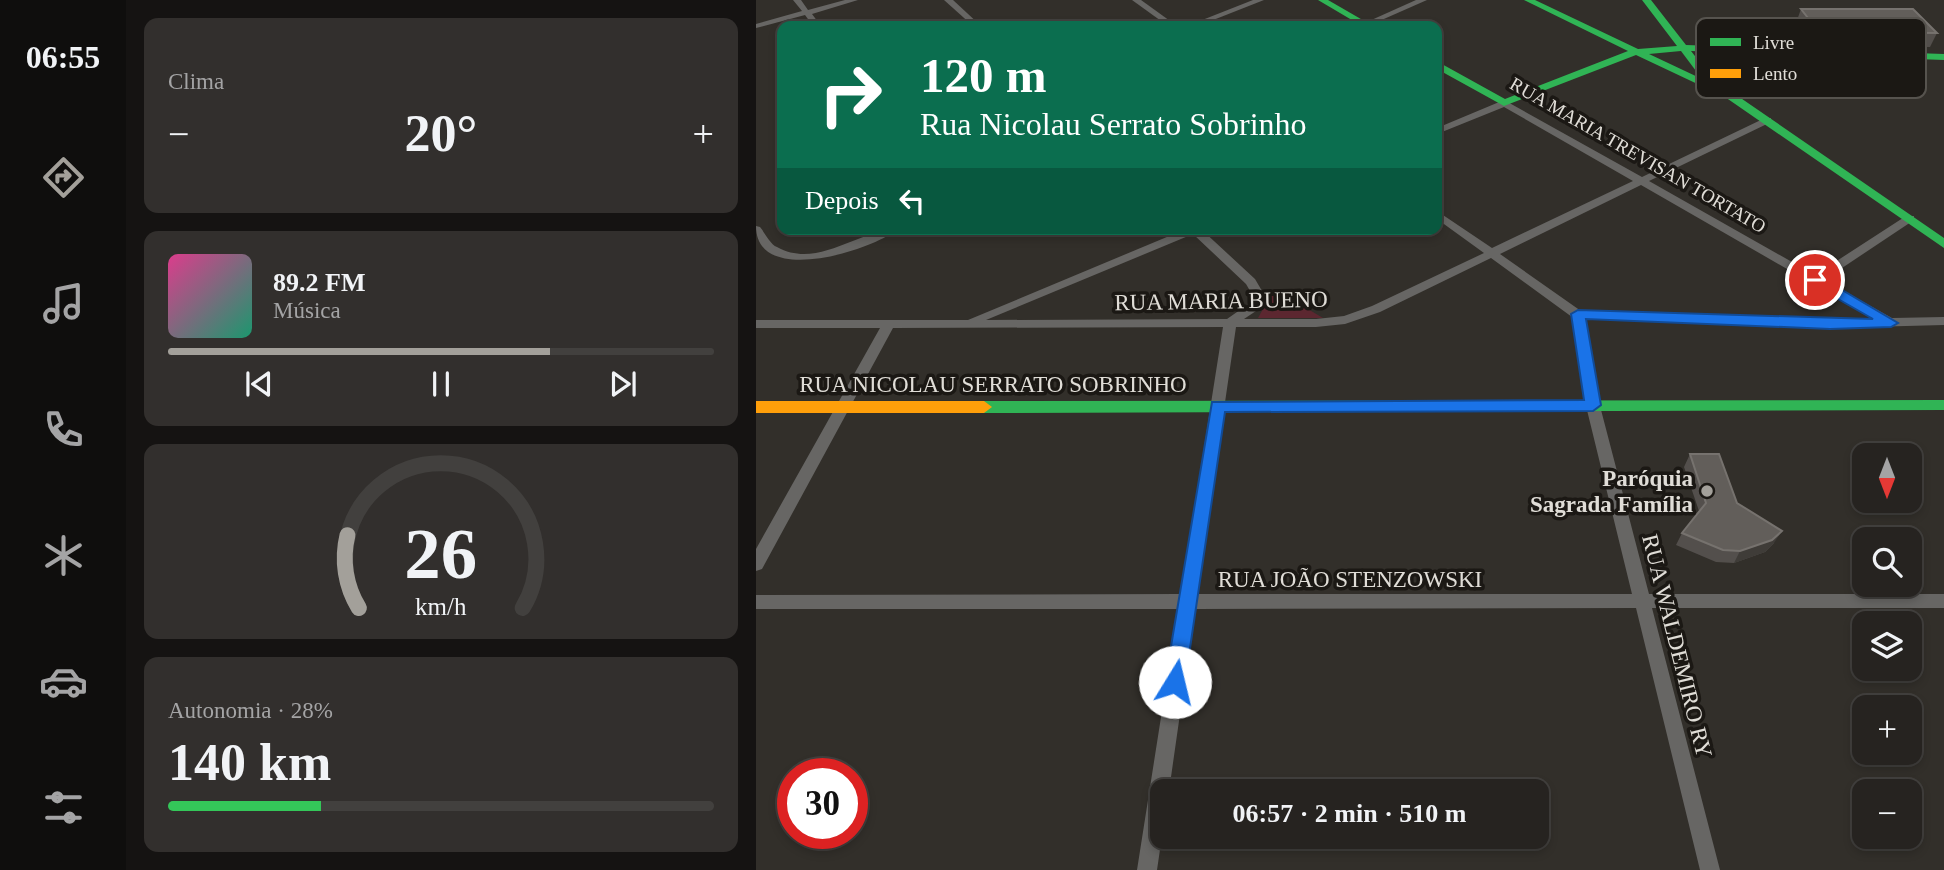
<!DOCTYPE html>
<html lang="pt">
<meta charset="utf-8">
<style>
body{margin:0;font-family:"Times New Roman",serif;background:#322f2d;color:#f1f3f6;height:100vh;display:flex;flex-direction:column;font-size:26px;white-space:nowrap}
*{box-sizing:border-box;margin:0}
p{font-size:23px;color:#a4a4a5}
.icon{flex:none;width:38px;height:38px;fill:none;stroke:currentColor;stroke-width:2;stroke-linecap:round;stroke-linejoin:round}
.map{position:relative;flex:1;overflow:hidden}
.sheet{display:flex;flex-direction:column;gap:18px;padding:18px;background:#151312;width:630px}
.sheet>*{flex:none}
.guide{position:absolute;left:21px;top:21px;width:665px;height:214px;border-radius:14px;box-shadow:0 4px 10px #0003,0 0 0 2px #42403e;background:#0b6e4f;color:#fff;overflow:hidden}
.needle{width:46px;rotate:180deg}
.controls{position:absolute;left:1096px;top:443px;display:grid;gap:14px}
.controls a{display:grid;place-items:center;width:70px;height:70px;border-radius:14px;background:#262320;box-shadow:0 4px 10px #0003,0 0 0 2px #42403e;font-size:35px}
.speed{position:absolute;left:21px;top:758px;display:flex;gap:14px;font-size:35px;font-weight:700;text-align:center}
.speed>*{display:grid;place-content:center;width:91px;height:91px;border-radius:50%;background:#262320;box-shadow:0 4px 10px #0003,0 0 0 2px #42403e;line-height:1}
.speed .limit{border:10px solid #d22;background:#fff;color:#111}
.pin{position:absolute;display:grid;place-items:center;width:60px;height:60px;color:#fff;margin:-30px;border:4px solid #fff;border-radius:50%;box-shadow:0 2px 7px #0007}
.me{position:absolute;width:77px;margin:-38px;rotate:9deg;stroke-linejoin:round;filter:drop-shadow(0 0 5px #0008)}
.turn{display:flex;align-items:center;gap:24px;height:147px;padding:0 28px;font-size:32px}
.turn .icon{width:91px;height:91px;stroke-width:2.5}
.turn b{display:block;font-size:49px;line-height:60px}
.then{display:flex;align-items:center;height:66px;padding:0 28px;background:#0003;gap:14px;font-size:26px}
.big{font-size:52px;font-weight:600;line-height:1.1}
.sheet .tile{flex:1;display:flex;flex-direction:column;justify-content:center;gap:10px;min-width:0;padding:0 24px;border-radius:14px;background:#322f2d}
.sheet .dial{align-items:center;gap:0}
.dial svg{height:182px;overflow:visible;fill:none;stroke:#42403e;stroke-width:7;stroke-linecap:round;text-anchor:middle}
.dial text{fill:#f1f3f6;stroke:none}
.song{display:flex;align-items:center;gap:21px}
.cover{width:84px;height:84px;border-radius:10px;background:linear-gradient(135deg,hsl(330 70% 55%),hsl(160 70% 35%))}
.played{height:7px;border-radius:4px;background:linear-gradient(90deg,#a3a09a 70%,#42403e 70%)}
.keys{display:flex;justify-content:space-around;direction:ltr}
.heat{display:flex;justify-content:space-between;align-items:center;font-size:38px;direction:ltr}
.charge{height:10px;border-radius:5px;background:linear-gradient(90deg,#34c759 28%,#42403e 0)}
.trip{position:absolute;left:394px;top:779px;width:399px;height:70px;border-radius:14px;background:#262320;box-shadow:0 4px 10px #0003,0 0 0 2px #42403e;font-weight:600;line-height:70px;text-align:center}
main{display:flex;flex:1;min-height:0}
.tabs{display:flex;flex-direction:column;width:126px;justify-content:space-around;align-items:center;background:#0f0e0d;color:#a4a4a5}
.tabs .icon{width:49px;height:49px}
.tabs .current{color:#a3a09a}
.tabs b{font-size:32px;color:#f1f3f6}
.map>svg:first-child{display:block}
.green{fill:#5c2730}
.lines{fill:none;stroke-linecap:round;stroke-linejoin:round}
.street{fill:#676664;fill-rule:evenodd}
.fast{fill:#30b455;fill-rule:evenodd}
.slow{fill:#ff9f0a;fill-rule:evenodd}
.wall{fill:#534f4c}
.shaded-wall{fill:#3f3c38}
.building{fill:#625e5a;stroke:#76726e;stroke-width:2}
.route{fill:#1a73e8;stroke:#114b97;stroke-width:2}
.poi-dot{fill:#a3a09a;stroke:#1b1814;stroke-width:2.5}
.labels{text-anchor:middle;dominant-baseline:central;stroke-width:7;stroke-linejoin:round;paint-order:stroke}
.far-street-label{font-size:19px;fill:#e0ddd7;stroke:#1b1814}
.street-label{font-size:23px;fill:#e0ddd7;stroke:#1b1814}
.poi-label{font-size:23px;font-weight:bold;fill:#e0ddd7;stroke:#1b1814;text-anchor:end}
.key{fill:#1b1814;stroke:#56534e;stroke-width:2}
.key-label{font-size:19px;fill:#e0ddd7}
</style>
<main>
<nav class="tabs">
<b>06:55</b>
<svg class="icon current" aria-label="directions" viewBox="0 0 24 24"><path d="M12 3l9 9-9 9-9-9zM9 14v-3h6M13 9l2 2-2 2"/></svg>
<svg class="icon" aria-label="music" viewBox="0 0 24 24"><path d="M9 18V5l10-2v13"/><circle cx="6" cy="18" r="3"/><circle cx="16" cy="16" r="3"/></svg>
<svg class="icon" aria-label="phone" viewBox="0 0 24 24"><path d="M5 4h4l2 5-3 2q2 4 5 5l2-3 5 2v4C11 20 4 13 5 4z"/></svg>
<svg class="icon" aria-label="climate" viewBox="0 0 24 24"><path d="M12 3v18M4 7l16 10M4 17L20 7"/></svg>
<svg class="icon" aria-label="car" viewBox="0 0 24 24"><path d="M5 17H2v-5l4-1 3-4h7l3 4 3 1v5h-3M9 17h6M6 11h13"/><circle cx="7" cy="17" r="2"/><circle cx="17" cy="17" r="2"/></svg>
<svg class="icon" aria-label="filters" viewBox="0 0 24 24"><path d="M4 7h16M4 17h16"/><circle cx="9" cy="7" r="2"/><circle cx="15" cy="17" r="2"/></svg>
</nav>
<section class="sheet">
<div class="tile"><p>Clima</p>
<div class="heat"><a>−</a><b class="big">20°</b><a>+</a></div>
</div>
<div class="tile">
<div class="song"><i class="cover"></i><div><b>89.2 FM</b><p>Música</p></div></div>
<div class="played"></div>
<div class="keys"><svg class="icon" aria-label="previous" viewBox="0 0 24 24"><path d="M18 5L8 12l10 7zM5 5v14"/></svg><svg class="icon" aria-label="pause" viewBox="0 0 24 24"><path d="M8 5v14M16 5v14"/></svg><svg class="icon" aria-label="next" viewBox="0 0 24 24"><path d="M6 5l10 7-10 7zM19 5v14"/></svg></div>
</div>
<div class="tile dial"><svg viewBox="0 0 100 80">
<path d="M14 69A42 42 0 1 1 86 69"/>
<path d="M14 69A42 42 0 0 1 9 37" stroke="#a3a09a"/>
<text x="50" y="56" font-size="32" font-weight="700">26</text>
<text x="50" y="72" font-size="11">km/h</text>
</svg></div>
<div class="tile"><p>Autonomia · 28%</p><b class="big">140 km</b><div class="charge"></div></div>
</section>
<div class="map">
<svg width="1188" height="870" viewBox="0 0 1188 870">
<rect width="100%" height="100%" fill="#322f2a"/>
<!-- green -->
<polygon class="green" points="518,289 567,318 502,318"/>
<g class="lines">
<!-- street -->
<g class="street">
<polygon points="37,0 45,0 52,10 89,0 102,0 56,14 65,26 57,26 49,15 0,28 0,24 46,11"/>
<polygon points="188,0 197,0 225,26 217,26"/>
<polygon points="376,0 385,0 421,26 412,26"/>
<polygon points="497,0 508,0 442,26 431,26"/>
<polygon points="660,0 671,0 612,26 602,26"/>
<path d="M748,100L886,177L1009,118H1015V122L893,181L1059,275L1150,216H1158V220L1068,280L1136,318L1188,317V325L1074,328L829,319L844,406L893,594H1188V608H896L964,870H944L880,608L439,609L413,791H406V836L401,870H381L422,609H0V595L425,594L467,327L137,328L6,569L0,571V549L124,328H0V320H212L430,229H445L499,279L509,296L500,311L488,319H560L588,316L616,306L728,253L681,219V211L736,248L877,181L748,107L681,134V128ZM885,185L1118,319L1074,320L825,311L744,254ZM437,234L490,284L497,296L491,305L471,319L230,320ZM735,258L816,317L830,406L876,594H441L480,327H560L589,324L624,312Z"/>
<path d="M0,226L4,227C9,233 14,244 21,247C62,270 103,229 142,229C115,251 0,287 0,226Z"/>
</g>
<!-- fast -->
<g class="fast">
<polygon points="562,0 572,0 617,26 606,26"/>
<path d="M768,0H779L882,49L921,46L886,0H895L930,45L1188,54V60L935,51L957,79L1188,238V248L969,97L880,55L748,106L681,69V62L684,63L749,99L872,51ZM925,51L946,79L893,54Z"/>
<polygon points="1188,400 1188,410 228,413 220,407 228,401"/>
</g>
<!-- slow -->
<polygon class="slow" points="0,401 228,401 236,407 228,413 0,413"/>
</g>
<!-- wall -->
<g class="wall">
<polygon points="1045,9 1181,33 1174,47 1058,46 1040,23"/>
<polygon points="934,454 1018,543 1009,552 978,563 960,562 920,545 926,533 943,511 928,467"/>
</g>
<!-- shaded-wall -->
<polygon class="shaded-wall" points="1026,531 1018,543 1009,552 978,563 984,551"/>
<!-- building -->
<g class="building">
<polygon points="1045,9 1157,9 1181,33 1063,32"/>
<polygon points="934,454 963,454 981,503 1026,531 1016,540 984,551 967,550 926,533 950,503"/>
</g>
<!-- route -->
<polygon class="route" points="1054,277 1064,277 1142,323 1135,327 1074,329 830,319 845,405 837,411 469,412 429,682 427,689 419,692 412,689 409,682 456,402 828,400 815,314 822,310 1117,319 1054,283"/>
<!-- markers -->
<circle class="poi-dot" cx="951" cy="491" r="7"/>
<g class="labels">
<!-- far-street labels -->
<g class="far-street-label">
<text transform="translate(882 155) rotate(30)">RUA MARIA TREVISAN TORTATO</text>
</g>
<!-- street labels -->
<g class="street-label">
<text transform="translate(465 301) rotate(-1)">RUA MARIA BUENO</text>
<text x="237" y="384">RUA NICOLAU SERRATO SOBRINHO</text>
<text x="594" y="579">RUA JOÃO STENZOWSKI</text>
<text transform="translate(921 646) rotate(76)">RUA WALDEMIRO RY</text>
</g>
<!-- poi labels -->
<g class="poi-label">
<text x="937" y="478">Paróquia<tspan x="937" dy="26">Sagrada Família</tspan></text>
</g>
</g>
<!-- legend -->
<rect x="940" y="18" width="230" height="80" rx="10" class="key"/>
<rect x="954" y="38" width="31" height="8" fill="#30b455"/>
<rect x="954" y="69" width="31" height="9" fill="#ff9f0a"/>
<g class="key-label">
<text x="997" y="49">Livre</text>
<text x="997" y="80">Lento</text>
</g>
</svg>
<div class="controls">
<a><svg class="needle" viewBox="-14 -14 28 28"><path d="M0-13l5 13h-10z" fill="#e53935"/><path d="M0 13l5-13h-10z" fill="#a4a4a5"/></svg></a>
<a><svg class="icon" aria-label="search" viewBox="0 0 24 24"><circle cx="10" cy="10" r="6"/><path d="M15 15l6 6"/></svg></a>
<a><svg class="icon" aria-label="layers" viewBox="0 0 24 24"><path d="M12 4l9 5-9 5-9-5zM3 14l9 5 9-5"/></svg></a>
<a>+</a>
<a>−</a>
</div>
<div class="speed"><div class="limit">30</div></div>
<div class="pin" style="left:1059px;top:280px;background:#d93025"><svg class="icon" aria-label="arrive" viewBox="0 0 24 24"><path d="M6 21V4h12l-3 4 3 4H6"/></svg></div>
<svg class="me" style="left:419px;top:682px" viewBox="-20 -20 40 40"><circle r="19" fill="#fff"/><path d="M0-13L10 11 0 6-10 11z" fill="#1a73e8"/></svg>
<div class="trip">06:57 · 2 min · 510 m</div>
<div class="guide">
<div class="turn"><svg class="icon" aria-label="right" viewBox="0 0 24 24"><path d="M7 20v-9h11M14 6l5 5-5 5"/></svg><div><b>120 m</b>Rua Nicolau Serrato Sobrinho</div></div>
<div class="then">Depois<svg class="icon" aria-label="left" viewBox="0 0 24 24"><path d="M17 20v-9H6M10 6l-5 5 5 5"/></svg></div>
</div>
</div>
</main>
